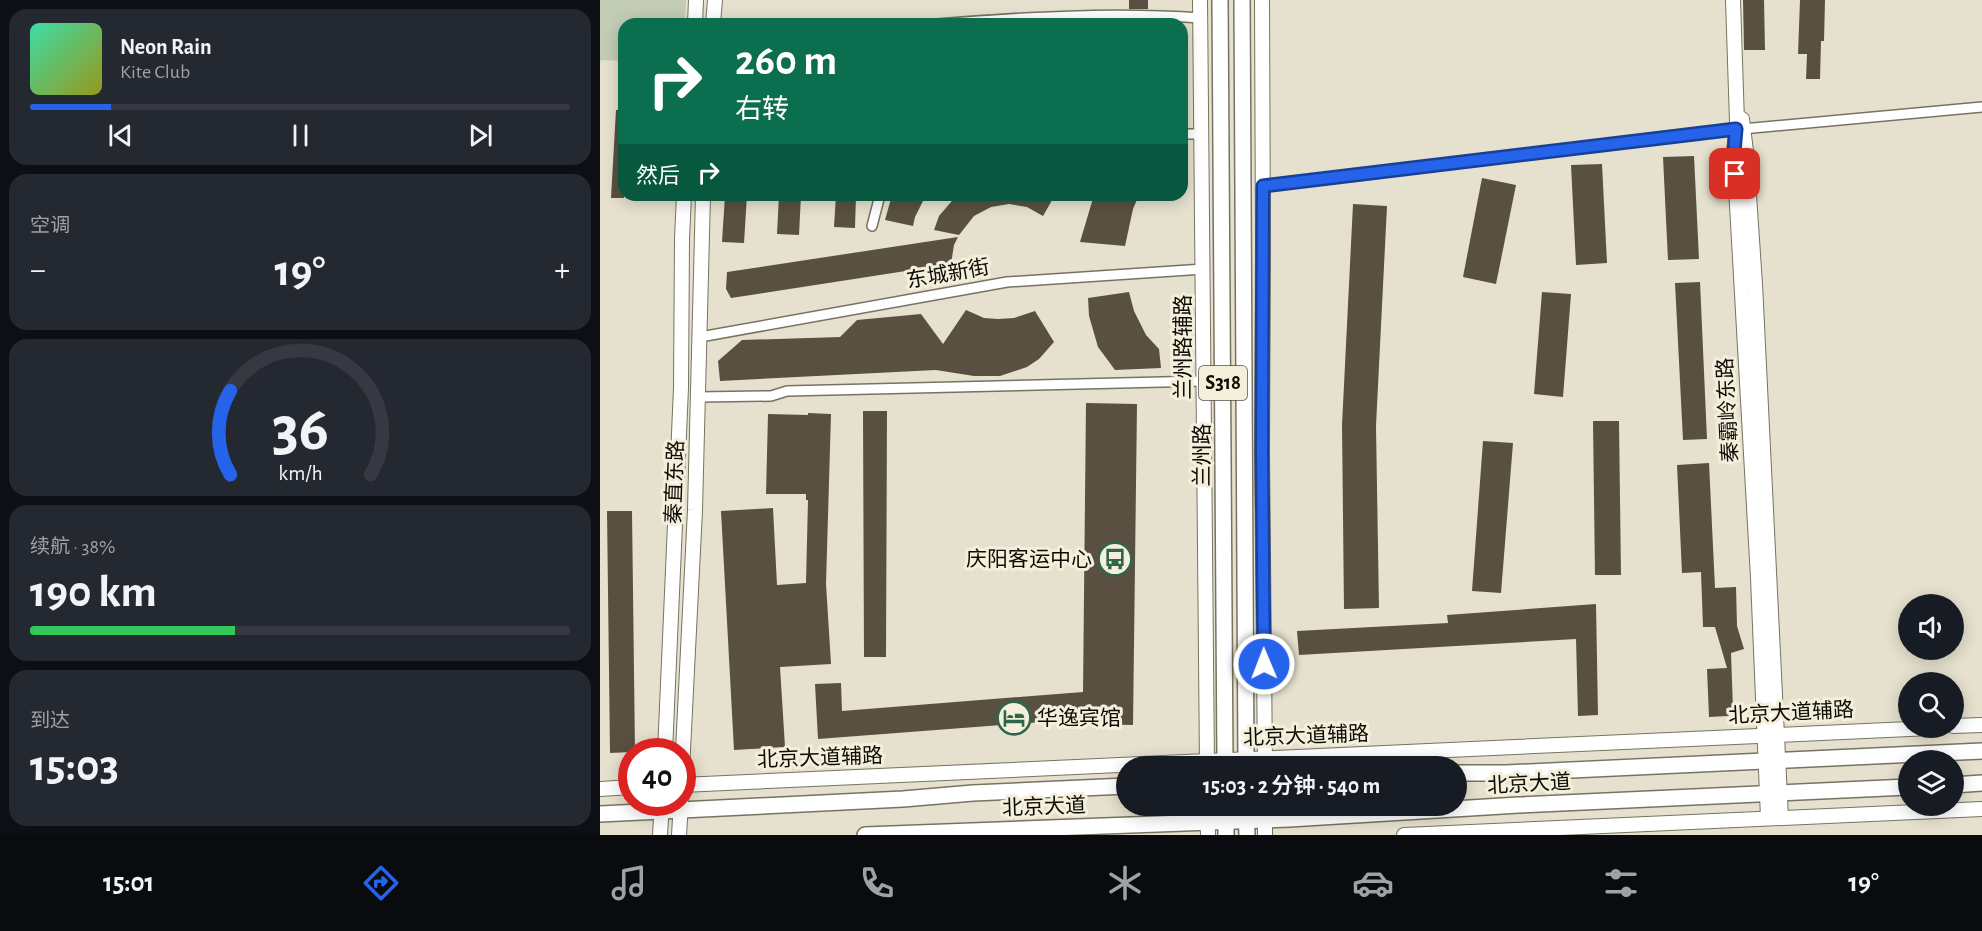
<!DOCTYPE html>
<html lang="zh">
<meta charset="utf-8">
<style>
body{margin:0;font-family:"Alegreya Sans","Noto Sans SC",sans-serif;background:#242831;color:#f1f3f6;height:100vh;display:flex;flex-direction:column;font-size:22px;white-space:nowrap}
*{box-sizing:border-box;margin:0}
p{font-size:20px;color:#9ea1a6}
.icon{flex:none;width:33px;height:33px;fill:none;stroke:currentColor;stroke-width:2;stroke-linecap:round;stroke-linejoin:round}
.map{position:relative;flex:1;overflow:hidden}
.sheet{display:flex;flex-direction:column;gap:9px;padding:9px;background:#0d0f14;width:600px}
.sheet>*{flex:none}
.top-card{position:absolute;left:18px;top:18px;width:570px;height:183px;border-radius:18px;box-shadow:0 3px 15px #0003;background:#0b6e4f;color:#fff;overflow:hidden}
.fabs{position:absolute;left:1298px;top:594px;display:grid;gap:12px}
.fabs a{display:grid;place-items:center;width:66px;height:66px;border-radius:50%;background:#171b24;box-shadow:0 3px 15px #0003;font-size:30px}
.speed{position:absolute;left:18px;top:738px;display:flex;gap:12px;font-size:30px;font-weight:700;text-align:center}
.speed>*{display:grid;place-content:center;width:78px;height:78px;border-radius:50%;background:#171b24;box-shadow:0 3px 15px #0003;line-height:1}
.speed .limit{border:9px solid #d22;background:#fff;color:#111}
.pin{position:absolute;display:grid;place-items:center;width:51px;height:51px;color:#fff;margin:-26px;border-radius:12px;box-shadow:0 3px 9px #0006}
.me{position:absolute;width:66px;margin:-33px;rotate:359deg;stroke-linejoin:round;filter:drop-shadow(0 0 4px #0008)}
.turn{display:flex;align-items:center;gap:21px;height:126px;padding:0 18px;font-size:27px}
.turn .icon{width:78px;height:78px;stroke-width:2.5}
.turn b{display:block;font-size:42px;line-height:51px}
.then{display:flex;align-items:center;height:57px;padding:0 18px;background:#0003;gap:12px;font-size:22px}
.big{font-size:45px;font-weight:600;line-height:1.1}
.sheet .tile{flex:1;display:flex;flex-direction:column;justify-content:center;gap:9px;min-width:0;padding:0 21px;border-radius:18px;background:#242831}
.sheet .dial{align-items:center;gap:0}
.dial svg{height:156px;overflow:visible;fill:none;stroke:#363941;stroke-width:7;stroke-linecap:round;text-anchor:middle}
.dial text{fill:#f1f3f6;stroke:none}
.song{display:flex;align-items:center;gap:18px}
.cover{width:72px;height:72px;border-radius:9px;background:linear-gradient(135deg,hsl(160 70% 55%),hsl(60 70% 35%))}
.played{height:6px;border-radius:3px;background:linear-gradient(90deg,#2563eb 15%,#363941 15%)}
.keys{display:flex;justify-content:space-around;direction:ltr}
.heat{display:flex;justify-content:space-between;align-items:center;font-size:33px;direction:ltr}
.charge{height:9px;border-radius:4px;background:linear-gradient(90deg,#34c759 38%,#363941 0)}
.trip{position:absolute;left:516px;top:756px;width:351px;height:60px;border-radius:30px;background:#171b24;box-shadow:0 3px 15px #0003;font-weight:600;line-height:60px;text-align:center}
.menu{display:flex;height:96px;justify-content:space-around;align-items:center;background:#090b0e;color:#9ea1a6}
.menu .icon{width:42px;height:42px}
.menu .selected{color:#2563eb}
.menu b{font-size:27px;color:#f1f3f6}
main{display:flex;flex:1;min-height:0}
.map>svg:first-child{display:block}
.green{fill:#c3ccb5}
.building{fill:#595041}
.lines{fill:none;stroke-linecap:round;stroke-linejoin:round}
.street-casing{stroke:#777362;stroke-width:12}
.secondary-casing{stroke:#777362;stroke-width:16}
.primary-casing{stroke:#777362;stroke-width:18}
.street{stroke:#fff;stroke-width:9}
.secondary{stroke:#fff;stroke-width:14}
.primary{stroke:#fff;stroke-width:15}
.route-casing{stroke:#184099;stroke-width:15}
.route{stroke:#2563eb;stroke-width:10}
.labels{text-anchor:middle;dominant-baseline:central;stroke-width:6;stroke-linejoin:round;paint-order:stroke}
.shield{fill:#f3efdb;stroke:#525046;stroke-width:1.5}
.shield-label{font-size:20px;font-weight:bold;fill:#0d0c06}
.street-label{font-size:21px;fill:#0d0c06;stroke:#f3efdb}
.poi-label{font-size:21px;fill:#0d0c06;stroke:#f3efdb;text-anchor:end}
</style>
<main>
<section class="sheet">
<div class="tile">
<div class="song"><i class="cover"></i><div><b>Neon Rain</b><p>Kite Club</p></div></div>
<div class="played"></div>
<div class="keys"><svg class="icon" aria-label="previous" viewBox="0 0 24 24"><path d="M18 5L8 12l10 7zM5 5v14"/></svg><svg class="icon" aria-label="pause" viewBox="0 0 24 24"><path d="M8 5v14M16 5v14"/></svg><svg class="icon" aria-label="next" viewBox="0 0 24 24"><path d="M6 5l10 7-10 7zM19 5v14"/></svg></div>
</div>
<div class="tile"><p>空调</p>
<div class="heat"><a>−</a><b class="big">19°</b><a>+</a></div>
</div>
<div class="tile dial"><svg viewBox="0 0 100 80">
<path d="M14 69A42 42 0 1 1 86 69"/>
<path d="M14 69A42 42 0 0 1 14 26" stroke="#2563eb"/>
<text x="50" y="56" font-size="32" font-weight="700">36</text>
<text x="50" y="72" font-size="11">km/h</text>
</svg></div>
<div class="tile"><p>续航 · 38%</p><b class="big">190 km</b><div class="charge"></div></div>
<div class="tile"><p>到达</p><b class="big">15:03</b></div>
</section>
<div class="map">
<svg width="1382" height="835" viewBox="0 0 1382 835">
<rect width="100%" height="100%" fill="#e6e1ce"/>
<!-- green -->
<polygon class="green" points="0,0 86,0 85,24 24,24 24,61 1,60 0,64"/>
<!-- building -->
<g class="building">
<rect x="529" y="0" width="19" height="9"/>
<polygon points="1143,0 1164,0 1165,50 1144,50"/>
<polygon points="1200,0 1225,0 1224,41 1221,41 1220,79 1206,79 1207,54 1198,54"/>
<polygon points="16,110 24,110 24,198 11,198"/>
<polygon points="1094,156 1099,259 1068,260 1063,157"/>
<polygon points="1002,164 1007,263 976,265 971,165"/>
<polygon points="882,178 916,185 896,284 863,277"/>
<polygon points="125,195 147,195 144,243 122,242"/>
<polygon points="179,195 201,195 199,235 177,234"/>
<polygon points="236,195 256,195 255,228 234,227"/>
<polygon points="292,195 326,195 315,217 313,226 285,220"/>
<polygon points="357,195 455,195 443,216 427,207 409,204 391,207 374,216 359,235 334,230 339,216"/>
<polygon points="494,195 539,195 533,209 525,246 480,242"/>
<polygon points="753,204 787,206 776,426 779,608 744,609 742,425"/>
<polygon points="358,237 354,245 351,264 131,298 126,289 127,272"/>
<polygon points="1100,282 1107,439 1083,440 1075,283"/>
<polygon points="529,292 534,311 546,335 559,349 561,368 515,370 498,347 489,316 488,298"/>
<polygon points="942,292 971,294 963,397 934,394"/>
<polygon points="366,310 384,318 398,319 414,318 435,311 454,342 439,359 427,367 400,376 374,376 336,370 120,381 118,361 142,340 240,337 257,320 321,314 343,344"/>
<polygon points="486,403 537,404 533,725 482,724 482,719 218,739 215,684 241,683 242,711 483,692"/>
<polygon points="263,411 287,411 286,657 264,657"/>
<polygon points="208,413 231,414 226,584 231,664 180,667 185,747 134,750 121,511 173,508 177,585 206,583 208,500 206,500 206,494 166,494 168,414 208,415"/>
<polygon points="993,421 1019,421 1021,575 995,575"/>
<polygon points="883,441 913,443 901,593 872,591"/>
<polygon points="1109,463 1115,588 1136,587 1137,626 1144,649 1131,653 1133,709 1128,716 1109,717 1107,669 1127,668 1115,627 1103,627 1101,572 1082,573 1077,465"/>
<polygon points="7,511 32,511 35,752 32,752 10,753"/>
<polygon points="996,604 998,715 978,716 976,639 699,655 697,631 848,623 847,615"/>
</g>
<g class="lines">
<!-- street casing -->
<g class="street-casing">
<g id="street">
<path d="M337,24C424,17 513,12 601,18"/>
<polyline points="582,134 601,134"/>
<polyline points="663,186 1099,133 1382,107"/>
<polyline points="272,226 280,195"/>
<polyline points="100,337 407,282 604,269"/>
<polyline points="99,397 171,396 187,391 604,381"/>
</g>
</g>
<!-- secondary casing -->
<g class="secondary-casing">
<g id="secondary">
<polyline points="600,0 607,766"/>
<polyline points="662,0 663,248 662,452 665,766"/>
<polyline points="1133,0 1137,122 1134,152 1158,578 1168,818"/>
<polyline points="95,24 96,0"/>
<polyline points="113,24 115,0"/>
<polyline points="1142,119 1146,151 1155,284 1181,818"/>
<polyline points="1353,726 1382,725"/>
<polyline points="65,752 81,388 82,239 84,195"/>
<polyline points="82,770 95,510 103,195"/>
<polyline points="82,785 1331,728"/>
<polyline points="0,789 32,787"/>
<polyline points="607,806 608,835"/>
<polyline points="665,806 665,835"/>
<polyline points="60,835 62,802"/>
<polyline points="79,835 81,802"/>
<polyline points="804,835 1382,809"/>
</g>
</g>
<!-- primary casing -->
<g class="primary-casing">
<g id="primary">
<polyline points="620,0 625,766"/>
<polyline points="642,0 646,766"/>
<polyline points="856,773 906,773 1382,751"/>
<polyline points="1353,785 1382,783"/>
<polyline points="626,806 626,835"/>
<polyline points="646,806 647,835"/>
<polyline points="0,814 303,799 373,793 526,786"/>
<polyline points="265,835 689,819 919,805 1308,787"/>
</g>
</g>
<!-- street -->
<use href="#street" class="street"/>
<!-- secondary -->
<use href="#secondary" class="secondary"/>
<!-- primary -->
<use href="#primary" class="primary"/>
</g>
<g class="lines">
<!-- route casing -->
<g class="route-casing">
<polyline id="route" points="664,664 662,452 663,186 1136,129 1134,152 1135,174"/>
</g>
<!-- route -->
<use href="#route" class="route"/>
</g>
<!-- icons -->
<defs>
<g id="bus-ring" transform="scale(1.725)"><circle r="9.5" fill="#f3efdb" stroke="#30654a" stroke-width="1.5"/><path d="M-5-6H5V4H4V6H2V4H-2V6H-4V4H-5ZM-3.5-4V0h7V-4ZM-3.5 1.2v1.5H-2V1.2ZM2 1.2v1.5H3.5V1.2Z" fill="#30654a"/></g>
<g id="hotel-ring" transform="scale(1.725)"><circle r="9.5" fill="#f3efdb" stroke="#30654a" stroke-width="1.5"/><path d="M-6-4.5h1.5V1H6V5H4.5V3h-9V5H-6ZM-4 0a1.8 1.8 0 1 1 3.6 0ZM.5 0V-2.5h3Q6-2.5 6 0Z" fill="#30654a"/></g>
</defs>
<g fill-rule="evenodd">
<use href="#bus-ring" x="515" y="559"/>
<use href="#hotel-ring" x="414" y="718"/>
</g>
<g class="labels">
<!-- shield labels -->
<rect class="shield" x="599" y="366" width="48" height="34" rx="4.5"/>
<g class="shield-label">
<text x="623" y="383">S318</text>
</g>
<!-- street labels -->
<g class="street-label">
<text transform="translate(348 274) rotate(-10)">东城新街</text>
<text transform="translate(583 347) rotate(-90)">兰州路辅路</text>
<text transform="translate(1128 410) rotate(-93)">秦霸岭东路</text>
<text transform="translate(602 455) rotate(-90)">兰州路</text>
<text transform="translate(75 482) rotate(-88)">秦直东路</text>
<text transform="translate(1191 713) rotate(-3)">北京大道辅路</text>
<text transform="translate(706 736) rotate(-2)">北京大道辅路</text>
<text transform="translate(220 758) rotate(-2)">北京大道辅路</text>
<text transform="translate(929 784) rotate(-3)">北京大道</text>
<text transform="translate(444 807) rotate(-2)">北京大道</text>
</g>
<!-- poi labels -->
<g class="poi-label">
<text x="492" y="559">庆阳客运中心</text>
<text x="437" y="718" text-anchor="start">华逸宾馆</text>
</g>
</g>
</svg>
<div class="fabs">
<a><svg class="icon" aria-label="sound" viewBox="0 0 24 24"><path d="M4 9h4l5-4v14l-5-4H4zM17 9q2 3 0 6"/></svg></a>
<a><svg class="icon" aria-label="search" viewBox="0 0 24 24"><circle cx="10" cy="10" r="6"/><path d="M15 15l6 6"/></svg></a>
<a><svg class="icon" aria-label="layers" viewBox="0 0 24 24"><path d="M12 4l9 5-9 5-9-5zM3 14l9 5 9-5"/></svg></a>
</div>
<div class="speed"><div class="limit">40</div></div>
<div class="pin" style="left:1135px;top:174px;background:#d93025"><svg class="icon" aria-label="arrive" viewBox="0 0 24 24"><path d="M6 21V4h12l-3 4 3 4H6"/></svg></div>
<svg class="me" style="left:664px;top:664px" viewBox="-20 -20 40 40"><circle r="17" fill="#2563eb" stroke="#fff" stroke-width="3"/><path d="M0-11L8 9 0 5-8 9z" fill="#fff"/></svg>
<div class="trip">15:03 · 2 分钟 · 540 m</div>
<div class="top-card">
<div class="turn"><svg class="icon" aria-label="right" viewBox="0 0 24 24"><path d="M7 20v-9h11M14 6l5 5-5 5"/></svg><div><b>260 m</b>右转</div></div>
<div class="then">然后<svg class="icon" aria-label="right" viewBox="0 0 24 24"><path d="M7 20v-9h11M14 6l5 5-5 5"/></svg></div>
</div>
</div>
</main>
<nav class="menu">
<b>15:01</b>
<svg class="icon selected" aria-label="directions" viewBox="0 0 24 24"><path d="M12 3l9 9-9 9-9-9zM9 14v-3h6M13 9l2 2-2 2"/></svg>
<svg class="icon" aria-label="music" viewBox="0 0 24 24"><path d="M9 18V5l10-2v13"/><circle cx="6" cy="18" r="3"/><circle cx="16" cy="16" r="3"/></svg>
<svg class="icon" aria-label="phone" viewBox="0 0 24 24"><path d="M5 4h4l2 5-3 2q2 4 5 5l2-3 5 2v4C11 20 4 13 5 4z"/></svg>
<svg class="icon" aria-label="climate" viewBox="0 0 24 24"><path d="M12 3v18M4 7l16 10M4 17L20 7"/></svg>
<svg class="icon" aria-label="car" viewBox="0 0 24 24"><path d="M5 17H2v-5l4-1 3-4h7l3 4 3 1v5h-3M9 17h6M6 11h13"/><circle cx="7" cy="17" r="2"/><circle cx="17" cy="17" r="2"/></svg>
<svg class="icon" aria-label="filters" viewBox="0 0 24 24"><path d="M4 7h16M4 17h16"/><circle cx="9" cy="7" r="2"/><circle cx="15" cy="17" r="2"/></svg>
<b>19°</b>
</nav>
